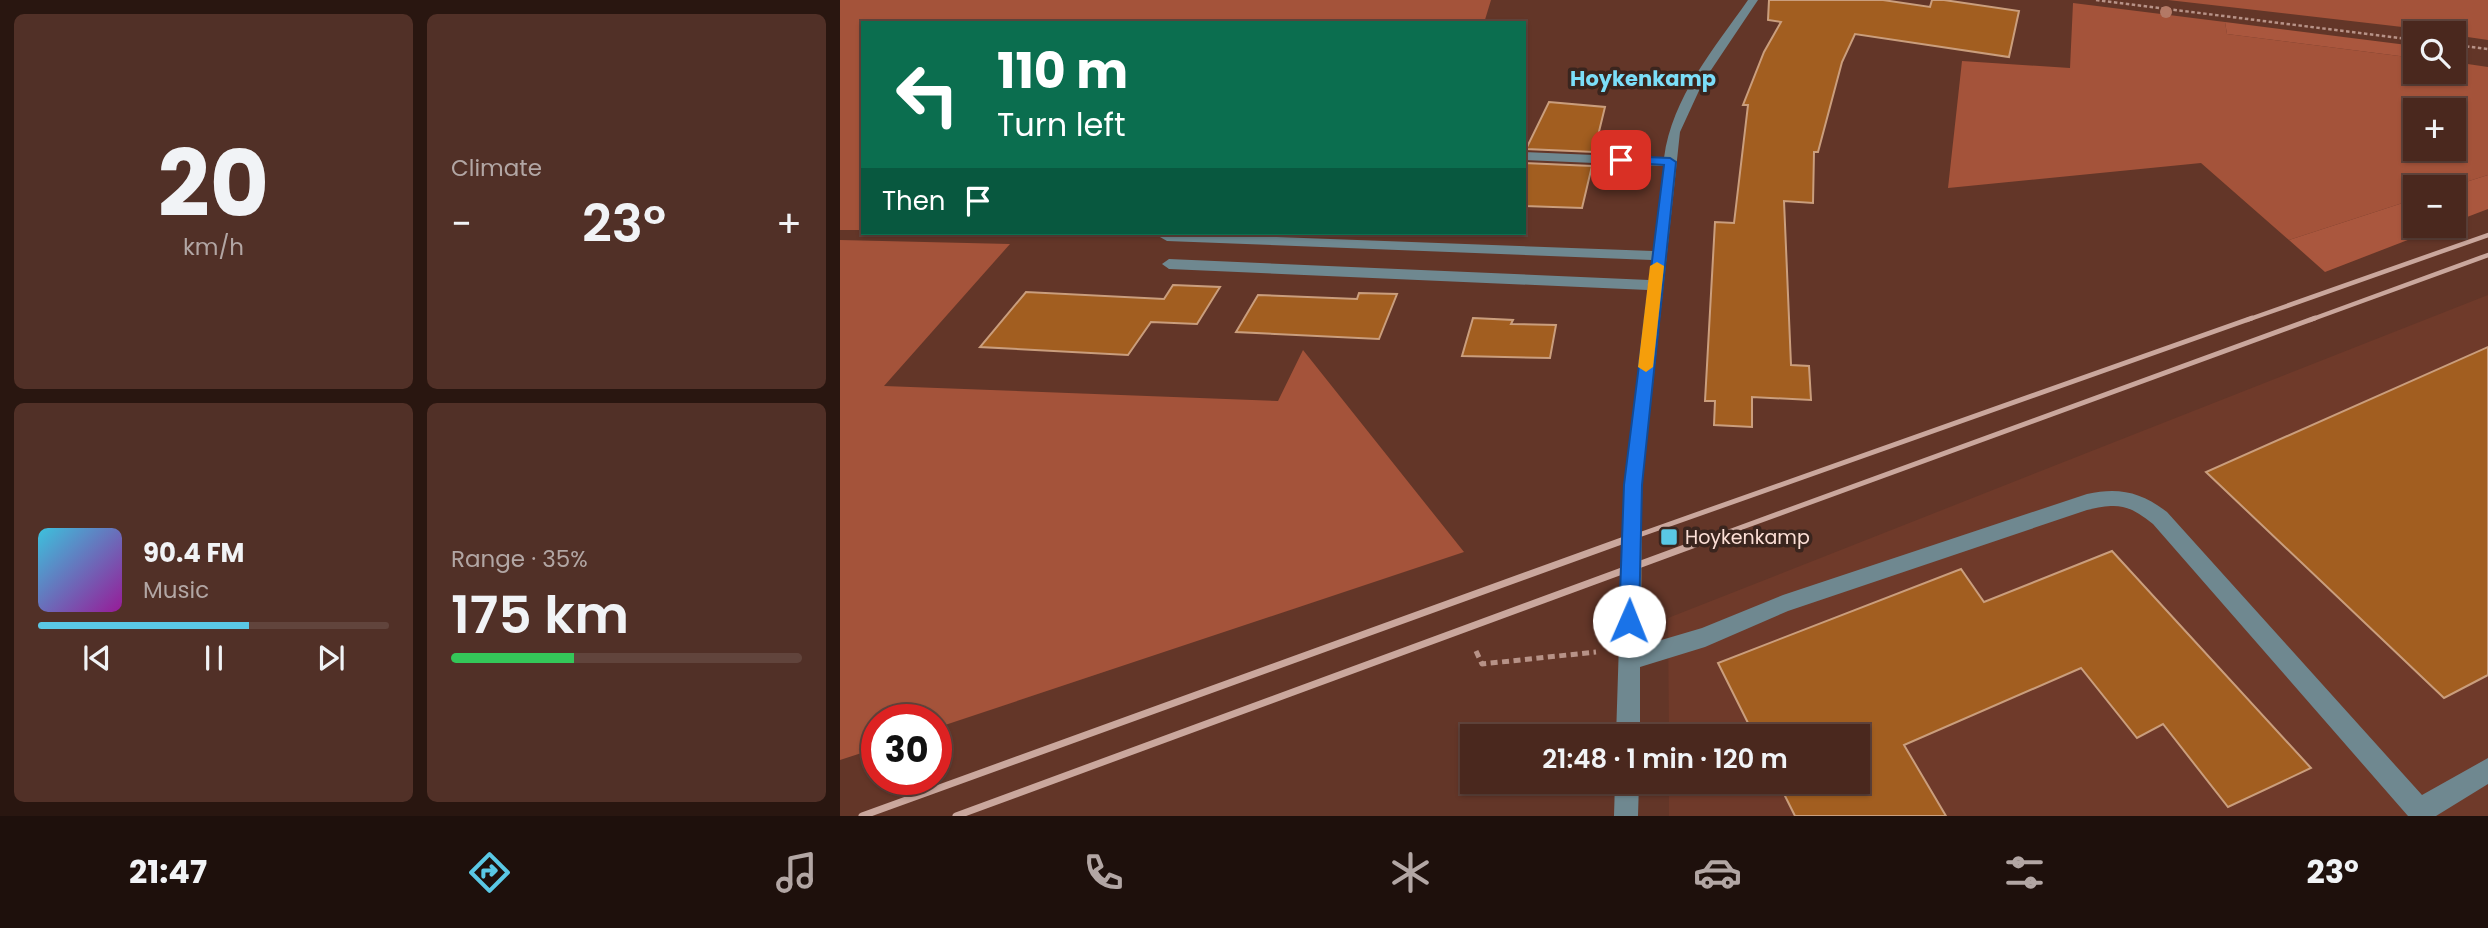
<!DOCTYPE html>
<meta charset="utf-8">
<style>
body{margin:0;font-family:Poppins,sans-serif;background:#513027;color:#f1f3f6;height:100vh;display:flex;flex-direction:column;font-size:26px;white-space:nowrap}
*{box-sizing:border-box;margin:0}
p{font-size:23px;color:#b2a6a4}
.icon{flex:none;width:38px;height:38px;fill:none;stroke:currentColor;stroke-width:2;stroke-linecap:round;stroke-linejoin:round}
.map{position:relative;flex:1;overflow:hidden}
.sheet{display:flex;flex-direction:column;gap:14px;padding:14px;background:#291610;width:840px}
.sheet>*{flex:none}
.hud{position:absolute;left:21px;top:21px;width:665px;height:214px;border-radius:0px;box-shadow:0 2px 5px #0004,0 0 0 2px #61443c;background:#0b6e4f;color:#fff;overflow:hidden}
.tools{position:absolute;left:1563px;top:21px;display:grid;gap:14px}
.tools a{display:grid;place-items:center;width:63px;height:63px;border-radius:0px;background:#4a281e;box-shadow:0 2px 5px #0004,0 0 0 2px #61443c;font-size:35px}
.speed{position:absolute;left:21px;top:704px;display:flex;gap:14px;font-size:35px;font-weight:700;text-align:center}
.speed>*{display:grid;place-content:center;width:91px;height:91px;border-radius:50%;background:#4a281e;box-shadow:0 2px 5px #0004,0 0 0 2px #61443c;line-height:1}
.speed .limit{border:10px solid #d22;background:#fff;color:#111}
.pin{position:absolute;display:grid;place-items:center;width:60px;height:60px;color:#fff;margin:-30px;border-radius:14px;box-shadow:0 4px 10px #0006}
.me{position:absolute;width:77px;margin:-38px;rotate:1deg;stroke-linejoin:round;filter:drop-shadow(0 0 5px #0008)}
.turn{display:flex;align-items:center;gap:24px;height:147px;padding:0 21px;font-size:32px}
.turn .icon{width:91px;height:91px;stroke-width:2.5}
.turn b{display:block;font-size:49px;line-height:60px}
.then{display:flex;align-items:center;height:66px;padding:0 21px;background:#0003;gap:14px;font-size:26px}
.big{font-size:52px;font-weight:600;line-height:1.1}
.sheet .tile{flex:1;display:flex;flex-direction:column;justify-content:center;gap:10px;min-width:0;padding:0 24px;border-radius:10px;background:#513027}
.sheet .dial{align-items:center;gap:0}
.dial b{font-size:91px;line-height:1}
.song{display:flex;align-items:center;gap:21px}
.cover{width:84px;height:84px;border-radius:10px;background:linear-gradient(135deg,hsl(190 70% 55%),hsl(300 70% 35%))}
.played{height:7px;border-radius:4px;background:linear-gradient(90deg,#5ac8e5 60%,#61443c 60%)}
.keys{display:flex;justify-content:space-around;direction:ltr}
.heat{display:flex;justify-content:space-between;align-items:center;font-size:38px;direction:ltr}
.charge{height:10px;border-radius:5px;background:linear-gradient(90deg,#34c759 35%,#61443c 0)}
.sheet .tiles{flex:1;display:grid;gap:14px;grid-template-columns:repeat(2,1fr)}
.trip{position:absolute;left:620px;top:724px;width:410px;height:70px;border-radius:0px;background:#4a281e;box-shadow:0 2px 5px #0004,0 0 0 2px #61443c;font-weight:600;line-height:70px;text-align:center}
.tab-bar{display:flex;height:112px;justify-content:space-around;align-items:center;background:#1e100c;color:#b2a6a4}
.tab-bar .icon{width:49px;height:49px}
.tab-bar .on{color:#5ac8e5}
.tab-bar b{font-size:32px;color:#f1f3f6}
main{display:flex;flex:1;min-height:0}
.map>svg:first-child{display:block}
.built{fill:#6f3a2a}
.green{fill:#a4533a;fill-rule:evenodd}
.forest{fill:#aa573e}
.building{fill:#a25e20;stroke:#ca9e7d;stroke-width:2}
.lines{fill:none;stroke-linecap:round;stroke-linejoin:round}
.path-far1{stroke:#b79287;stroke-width:2.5;stroke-dasharray:3.5 2.5;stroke-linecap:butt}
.path{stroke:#b79287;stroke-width:5;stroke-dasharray:7 4.5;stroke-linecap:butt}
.minor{fill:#6f8890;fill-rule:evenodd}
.rail-far2{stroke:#caa79d;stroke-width:4.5}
.rail-far1{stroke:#caa79d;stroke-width:5}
.rail{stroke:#caa79d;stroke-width:7}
.tree{fill:#b37966}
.route{fill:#1a73e8;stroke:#114b97;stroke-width:2}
.slow{fill:#f59e0b}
.poi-dot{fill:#5ac8e5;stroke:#3a251e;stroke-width:2.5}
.labels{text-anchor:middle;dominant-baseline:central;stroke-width:7;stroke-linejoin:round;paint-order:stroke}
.poi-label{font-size:19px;fill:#fcdfd6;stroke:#3a251e;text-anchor:start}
.far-district-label{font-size:21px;font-weight:bold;fill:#7bdef9;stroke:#3a251e}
</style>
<main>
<section class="sheet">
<div class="tiles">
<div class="tile dial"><b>20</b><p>km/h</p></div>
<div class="tile"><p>Climate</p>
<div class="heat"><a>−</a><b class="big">23°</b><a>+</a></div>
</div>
<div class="tile">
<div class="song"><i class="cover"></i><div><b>90.4 FM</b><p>Music</p></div></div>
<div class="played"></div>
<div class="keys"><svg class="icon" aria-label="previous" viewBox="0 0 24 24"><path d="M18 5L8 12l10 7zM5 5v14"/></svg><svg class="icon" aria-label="pause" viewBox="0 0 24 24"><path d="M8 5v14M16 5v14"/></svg><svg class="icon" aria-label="next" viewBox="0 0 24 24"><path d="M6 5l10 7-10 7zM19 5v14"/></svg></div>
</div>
<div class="tile"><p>Range · 35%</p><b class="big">175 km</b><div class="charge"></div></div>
</div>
</section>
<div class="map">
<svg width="1648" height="816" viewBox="0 0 1648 816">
<rect width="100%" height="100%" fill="#633628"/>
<!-- built -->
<polygon class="built" points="1648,295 1648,816 829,816 829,782 1017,782 1017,737 829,737 828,618"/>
<!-- green -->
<g class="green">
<polygon points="0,0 651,0 644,23 23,23 23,230 0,230"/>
<polygon points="1328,0 1648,0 1648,40 1614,35 1614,33"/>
<path d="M1233,3L1385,22L1387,34L1575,58V72H1614V62L1648,67V175L1610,187H1575V199L1449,240L1361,163L1108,188L1122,61L1230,68ZM1575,110H1614V149H1575Z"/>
<polygon points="0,240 170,244 44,386 438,401 463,350 624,552 96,728 96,719 37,719 37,748 0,760"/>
</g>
<!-- forest -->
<g class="forest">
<polygon points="1385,22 1575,46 1575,58 1387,34"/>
<polygon points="1648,175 1648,209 1614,222 1614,187 1610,187"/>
<polygon points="1575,199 1575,226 1604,226 1485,272 1449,240"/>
</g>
<!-- building -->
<g class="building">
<polygon points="929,0 1043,0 1090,7 1092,0 1104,0 1179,11 1169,57 1015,34 1002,62 978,152 974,152 973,203 944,201 951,365 969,366 971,400 912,397 912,427 874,425 875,401 865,401 875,222 894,223 908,105 903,105 924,52 941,22 928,20"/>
<polygon points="709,102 765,107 754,152 686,149"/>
<polygon points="684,163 752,166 742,208 684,206"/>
<polygon points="333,285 380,287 357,324 311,322 288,355 140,347 186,292 324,299"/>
<polygon points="519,293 557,294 539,339 396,332 418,295 517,299"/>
<polygon points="633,318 673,320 671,324 716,325 710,358 622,356"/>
<polygon points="1648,347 1648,675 1604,698 1366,472"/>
<polygon points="1272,551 1471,768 1388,807 1323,724 1297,738 1241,668 1064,745 1106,816 955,816 938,782 1017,782 1017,737 915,737 878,663 1121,569 1144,602"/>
</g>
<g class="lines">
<!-- path-far1 -->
<g class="path-far1">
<polyline points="1256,0 1575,40"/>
<polyline points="1614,45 1648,49"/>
</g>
<!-- path -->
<polyline class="path" points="636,651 642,664 756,652"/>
<!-- minor -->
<g class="minor">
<path d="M908,0H918L863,82L840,132L802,486L801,646L862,628L943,595L1247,494C1279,487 1301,492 1327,512L1582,795L1648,758V784L1596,816H1568L1313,524C1288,504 1278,503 1247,510L948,611L865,647L800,667V737H776L784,486L808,290L329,269L322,264L329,259L809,280L812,260L327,241L320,237L330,233L813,251L824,166L684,160V152L824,158C832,97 874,49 908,0Z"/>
<polygon points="775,782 799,782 798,816 774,816"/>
</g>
<!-- rail-far2 -->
<g class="rail-far2">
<polyline points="1407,320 1648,235"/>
<polyline points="1470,320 1648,255"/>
</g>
<!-- rail-far1 -->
<g class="rail-far1">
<polyline points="782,541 1412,318"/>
<polyline points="864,541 1475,318"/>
</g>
<!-- rail -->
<g class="rail">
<polyline points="22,816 787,539"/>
<polyline points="116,816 869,539"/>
</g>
</g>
<!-- trees -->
<circle class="tree" cx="1326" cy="12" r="6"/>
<!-- route -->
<polygon class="route" points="781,156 830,158 836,162 802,485 799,621 796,627 789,630 782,627 779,621 784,485 824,165 777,162 775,160"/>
<!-- slow -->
<polygon class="slow" points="817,262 824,266 813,367 806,372 798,367 810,266"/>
<!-- markers -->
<rect class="poi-dot" x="820" y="528" width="18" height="18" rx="3.5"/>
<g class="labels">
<!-- poi labels -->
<g class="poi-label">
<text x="845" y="537">Hoykenkamp</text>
</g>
<!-- far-district labels -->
<g class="far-district-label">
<text x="803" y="78">Hoykenkamp</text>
</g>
</g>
</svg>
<div class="tools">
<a><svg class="icon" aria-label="search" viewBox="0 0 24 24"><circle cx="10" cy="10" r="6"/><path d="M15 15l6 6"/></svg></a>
<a>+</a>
<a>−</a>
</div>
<div class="speed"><div class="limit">30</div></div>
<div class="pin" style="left:781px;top:160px;background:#d93025"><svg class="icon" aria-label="arrive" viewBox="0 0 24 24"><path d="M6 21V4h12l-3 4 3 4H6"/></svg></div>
<svg class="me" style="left:789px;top:621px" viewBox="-20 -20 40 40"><circle r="19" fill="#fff"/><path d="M0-13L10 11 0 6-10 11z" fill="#1a73e8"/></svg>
<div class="trip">21:48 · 1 min · 120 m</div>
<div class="hud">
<div class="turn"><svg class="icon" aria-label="left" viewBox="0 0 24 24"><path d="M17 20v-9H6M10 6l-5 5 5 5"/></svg><div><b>110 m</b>Turn left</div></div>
<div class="then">Then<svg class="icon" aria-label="arrive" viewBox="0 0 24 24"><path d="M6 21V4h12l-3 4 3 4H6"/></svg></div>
</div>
</div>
</main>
<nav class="tab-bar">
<b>21:47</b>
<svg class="icon on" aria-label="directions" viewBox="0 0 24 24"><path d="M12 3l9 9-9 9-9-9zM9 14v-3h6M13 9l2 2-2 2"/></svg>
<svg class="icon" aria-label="music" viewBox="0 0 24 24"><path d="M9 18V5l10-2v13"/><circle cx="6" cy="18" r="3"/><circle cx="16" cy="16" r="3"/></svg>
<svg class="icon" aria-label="phone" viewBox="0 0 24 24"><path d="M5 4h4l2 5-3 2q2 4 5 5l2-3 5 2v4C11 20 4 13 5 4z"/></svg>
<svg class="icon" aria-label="climate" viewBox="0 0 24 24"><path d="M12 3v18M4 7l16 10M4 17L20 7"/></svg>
<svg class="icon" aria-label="car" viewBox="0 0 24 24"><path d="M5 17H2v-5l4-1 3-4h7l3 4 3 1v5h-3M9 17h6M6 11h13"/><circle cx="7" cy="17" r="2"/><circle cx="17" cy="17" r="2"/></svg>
<svg class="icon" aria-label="filters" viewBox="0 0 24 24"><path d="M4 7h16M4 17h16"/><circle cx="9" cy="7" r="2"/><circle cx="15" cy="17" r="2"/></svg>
<b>23°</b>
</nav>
